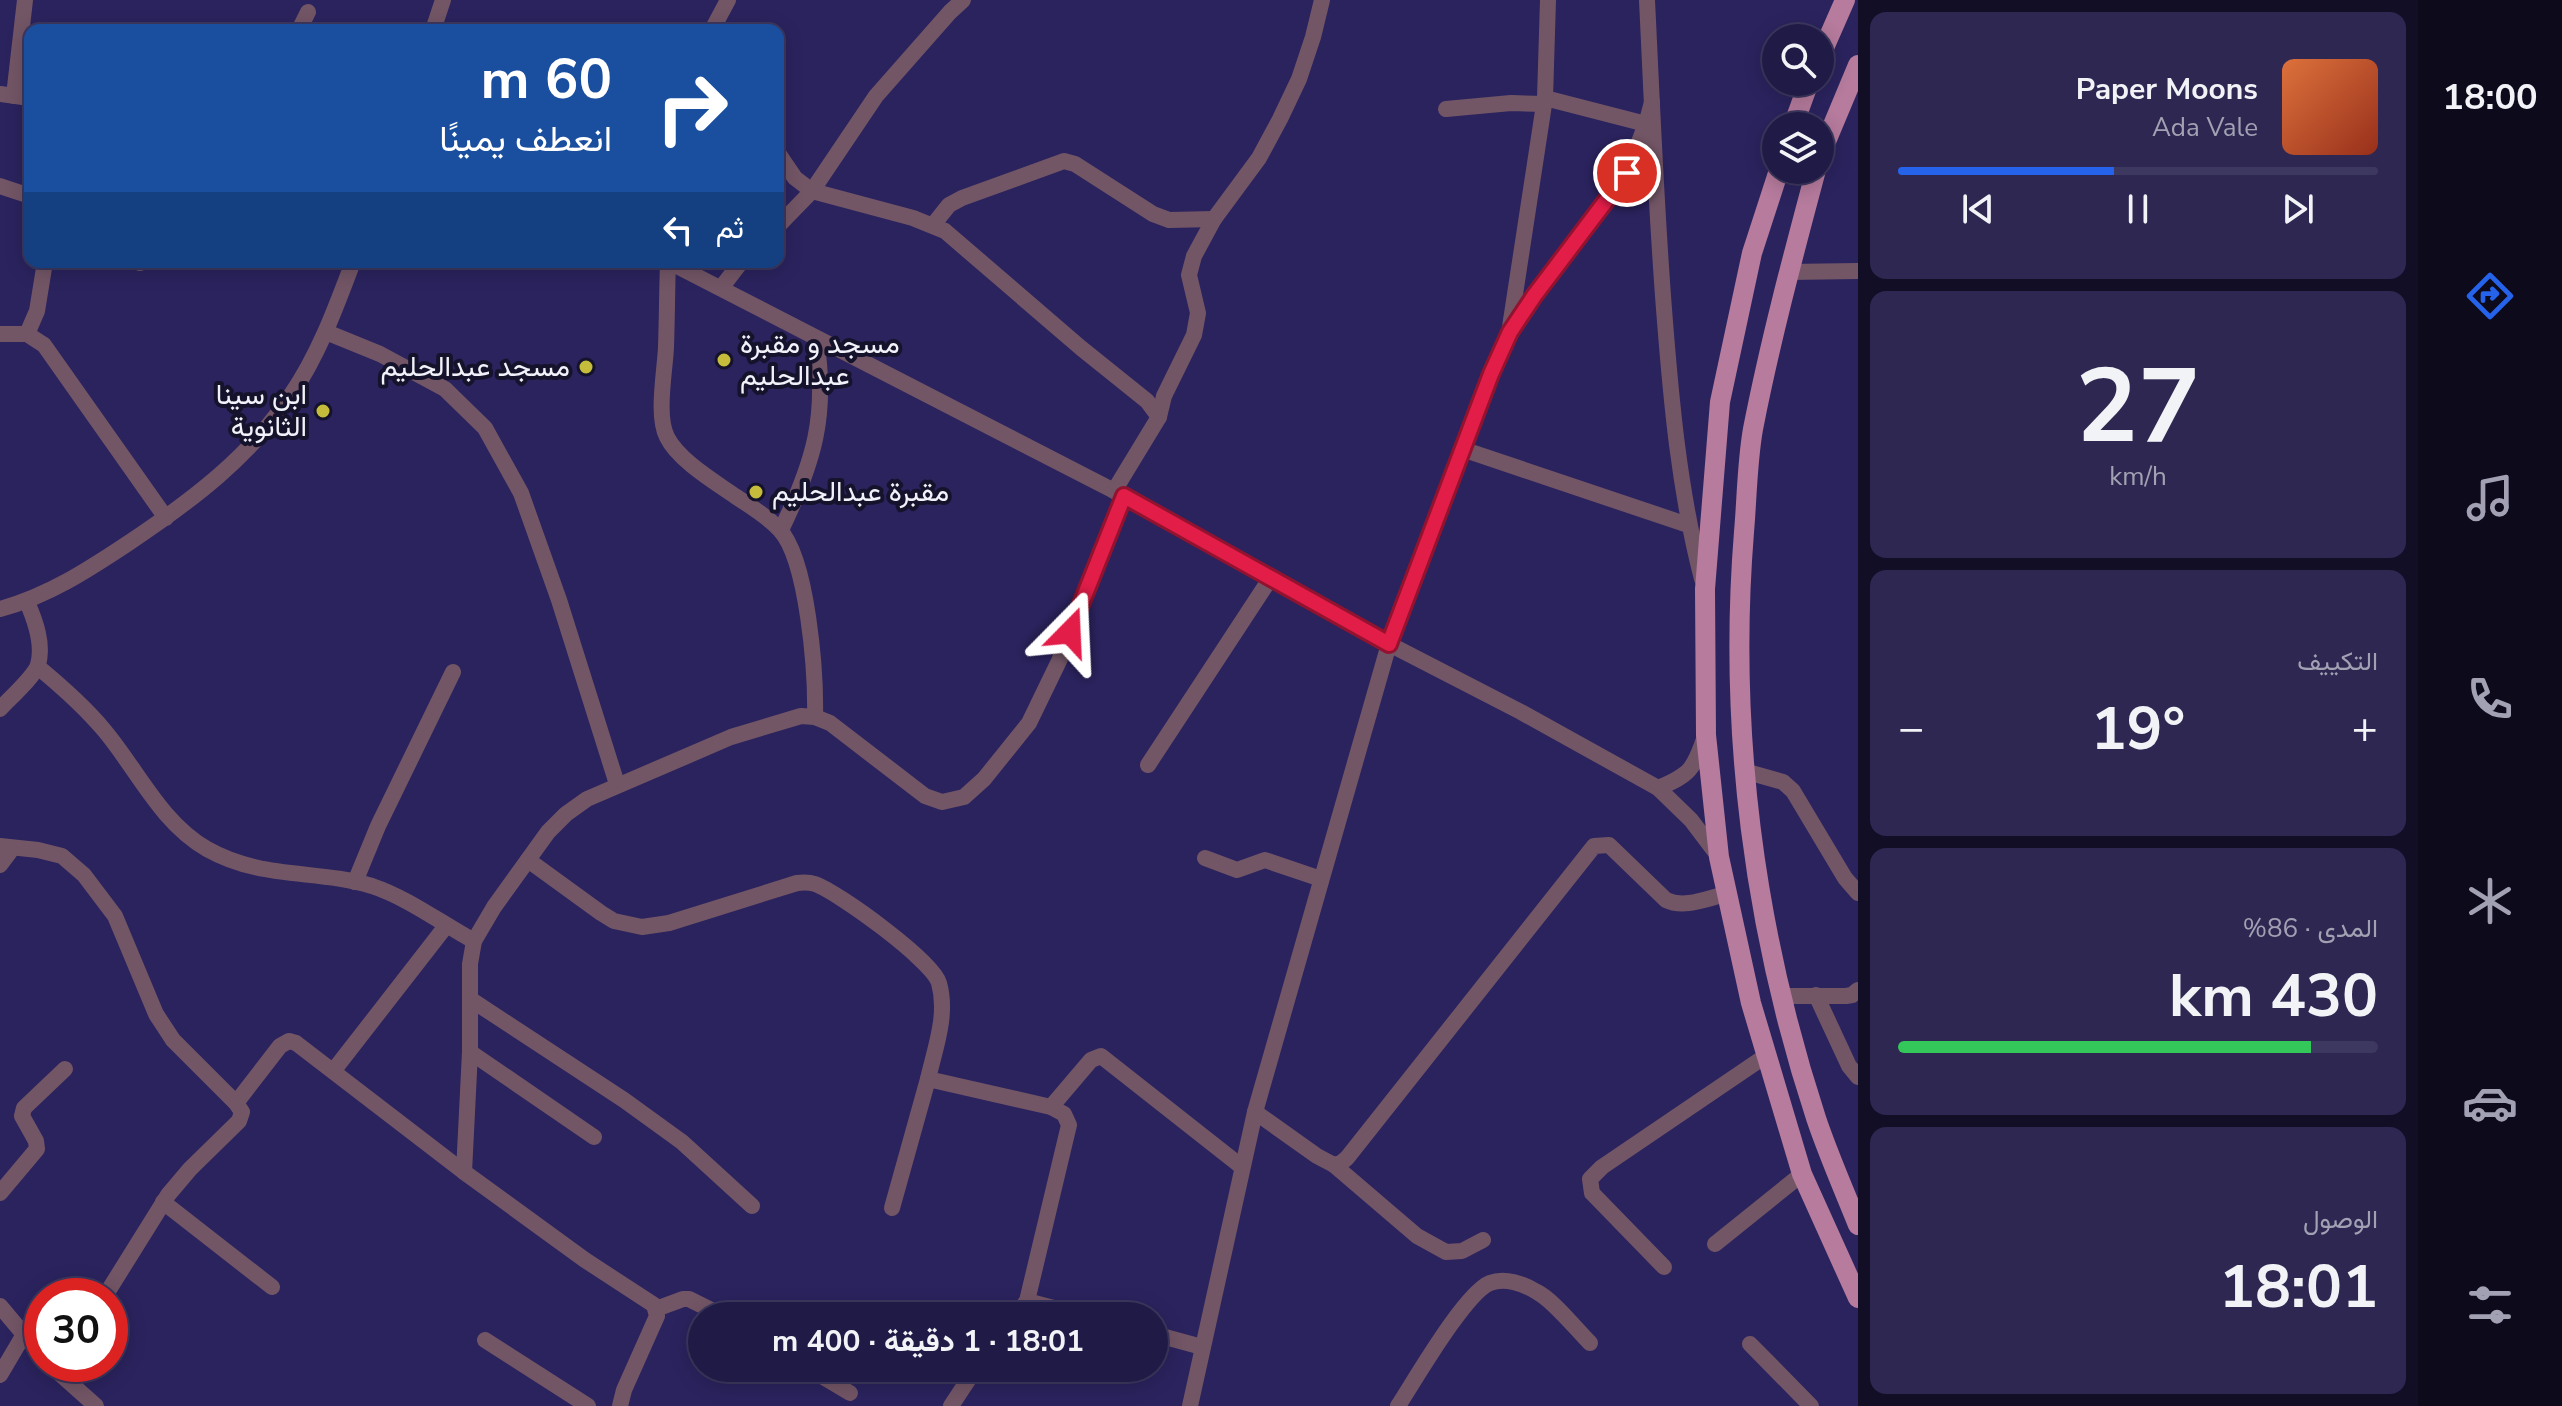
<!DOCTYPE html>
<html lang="ar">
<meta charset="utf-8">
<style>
body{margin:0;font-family:"Nunito Sans",Vazirmatn,sans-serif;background:#2d2751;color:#f1f3f6;direction:rtl;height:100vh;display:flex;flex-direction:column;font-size:30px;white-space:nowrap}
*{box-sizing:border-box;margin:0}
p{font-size:26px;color:#a2a1b3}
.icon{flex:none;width:44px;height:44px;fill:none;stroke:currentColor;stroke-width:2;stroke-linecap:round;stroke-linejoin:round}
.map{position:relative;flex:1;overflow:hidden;direction:ltr}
.panel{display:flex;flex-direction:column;gap:12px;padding:12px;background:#120e26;width:560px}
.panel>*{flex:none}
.guide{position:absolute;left:24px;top:24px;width:760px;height:244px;border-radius:16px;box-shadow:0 4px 20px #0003,0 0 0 2px #3d385f;direction:rtl;background:#1a4fa0;color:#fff;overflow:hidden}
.controls{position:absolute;left:1762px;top:24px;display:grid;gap:16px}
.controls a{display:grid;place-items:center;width:72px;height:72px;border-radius:50%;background:#201a46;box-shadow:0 4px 20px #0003,0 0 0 2px #3d385f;font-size:40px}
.speed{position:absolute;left:24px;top:1278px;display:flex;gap:16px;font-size:40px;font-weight:700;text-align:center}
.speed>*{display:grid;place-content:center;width:104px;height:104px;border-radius:50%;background:#201a46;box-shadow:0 4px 20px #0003,0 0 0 2px #3d385f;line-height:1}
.speed .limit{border:12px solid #d22;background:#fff;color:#111}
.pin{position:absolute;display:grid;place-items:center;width:68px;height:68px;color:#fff;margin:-34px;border:4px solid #fff;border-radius:50%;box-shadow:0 2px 8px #0007}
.me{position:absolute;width:88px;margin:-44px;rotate:21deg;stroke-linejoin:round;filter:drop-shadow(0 0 6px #0008)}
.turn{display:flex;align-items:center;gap:28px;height:168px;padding:0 40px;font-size:36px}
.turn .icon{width:104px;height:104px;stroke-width:2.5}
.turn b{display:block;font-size:56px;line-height:68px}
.then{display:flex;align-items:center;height:76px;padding:0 40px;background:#0003;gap:16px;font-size:30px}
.big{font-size:60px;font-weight:700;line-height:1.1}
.panel .widget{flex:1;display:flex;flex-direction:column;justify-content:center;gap:12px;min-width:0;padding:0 28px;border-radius:16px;background:#2d2751}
.panel .dial{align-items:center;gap:0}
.dial b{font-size:104px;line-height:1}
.song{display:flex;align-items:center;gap:24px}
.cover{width:96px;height:96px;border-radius:12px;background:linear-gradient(135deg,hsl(20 70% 55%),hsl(10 70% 35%))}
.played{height:8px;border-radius:4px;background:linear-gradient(90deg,#2563eb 45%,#3d385f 45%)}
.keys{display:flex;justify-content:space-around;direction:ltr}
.heat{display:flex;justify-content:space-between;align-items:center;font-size:44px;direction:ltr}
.charge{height:12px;border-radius:6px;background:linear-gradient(90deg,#34c759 86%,#3d385f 0)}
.trip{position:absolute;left:688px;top:1302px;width:480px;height:80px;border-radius:40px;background:#201a46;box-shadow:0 4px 20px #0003,0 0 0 2px #3d385f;font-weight:700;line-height:80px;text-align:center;direction:rtl}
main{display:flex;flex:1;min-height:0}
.tab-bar{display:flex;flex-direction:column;width:144px;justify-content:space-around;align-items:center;background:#0d0a1c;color:#a2a1b3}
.tab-bar .icon{width:56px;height:56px}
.tab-bar .active{color:#2563eb}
.tab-bar b{font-size:36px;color:#f1f3f6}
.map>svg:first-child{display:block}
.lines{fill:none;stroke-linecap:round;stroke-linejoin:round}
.minor{stroke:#735666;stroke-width:16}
.major{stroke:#b67b9d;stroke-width:20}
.route-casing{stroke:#92132f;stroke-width:20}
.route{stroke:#e11d48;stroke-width:14}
.poi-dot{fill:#c6bc3c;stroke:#15132c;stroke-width:3}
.labels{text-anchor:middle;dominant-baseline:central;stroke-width:8;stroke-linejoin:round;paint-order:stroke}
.poi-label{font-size:28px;fill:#f1f2f9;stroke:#15132c;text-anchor:start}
</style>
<main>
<nav class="tab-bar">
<b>18:00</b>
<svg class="icon active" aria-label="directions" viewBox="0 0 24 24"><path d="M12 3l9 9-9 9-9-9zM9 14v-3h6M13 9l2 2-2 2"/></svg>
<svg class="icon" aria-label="music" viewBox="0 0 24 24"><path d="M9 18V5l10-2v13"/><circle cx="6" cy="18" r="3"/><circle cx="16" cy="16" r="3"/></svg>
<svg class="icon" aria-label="phone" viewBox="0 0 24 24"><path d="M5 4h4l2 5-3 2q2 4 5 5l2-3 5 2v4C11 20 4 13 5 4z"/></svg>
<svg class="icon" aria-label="climate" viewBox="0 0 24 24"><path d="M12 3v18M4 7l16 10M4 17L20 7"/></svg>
<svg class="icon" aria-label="car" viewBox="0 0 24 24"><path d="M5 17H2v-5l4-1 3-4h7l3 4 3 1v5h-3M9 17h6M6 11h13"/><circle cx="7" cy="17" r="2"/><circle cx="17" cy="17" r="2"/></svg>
<svg class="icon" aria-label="filters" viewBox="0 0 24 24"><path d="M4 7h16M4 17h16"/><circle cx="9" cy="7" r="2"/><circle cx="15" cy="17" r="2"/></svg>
</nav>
<section class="panel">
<div class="widget">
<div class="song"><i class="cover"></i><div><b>Paper Moons</b><p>Ada Vale</p></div></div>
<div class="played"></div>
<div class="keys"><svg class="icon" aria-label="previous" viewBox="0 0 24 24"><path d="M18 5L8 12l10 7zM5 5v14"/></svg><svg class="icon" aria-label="pause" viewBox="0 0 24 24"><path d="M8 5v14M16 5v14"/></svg><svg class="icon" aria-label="next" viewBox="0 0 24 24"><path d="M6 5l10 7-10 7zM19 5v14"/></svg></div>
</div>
<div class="widget dial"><b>27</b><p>km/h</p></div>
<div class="widget"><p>التكييف</p>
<div class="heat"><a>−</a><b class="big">19°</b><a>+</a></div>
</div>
<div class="widget"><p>المدى · 86%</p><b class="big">430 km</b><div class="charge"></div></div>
<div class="widget"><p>الوصول</p><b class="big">18:01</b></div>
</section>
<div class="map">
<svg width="1858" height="1406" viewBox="0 0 1858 1406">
<rect width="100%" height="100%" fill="#2b235e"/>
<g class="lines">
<!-- minor -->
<g class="minor">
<path d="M1647,0C1652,103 1656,206 1664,309C1671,400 1679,490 1702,579"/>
<polyline points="299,30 308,12"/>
<polyline points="433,30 443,0"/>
<polyline points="712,30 728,0"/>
<polyline points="0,94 30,98"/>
<polyline points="14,96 25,0"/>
<polyline points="1545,98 1646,124"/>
<polyline points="1446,109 1511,103 1544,104"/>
<polyline points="778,153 795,178 812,191 913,218 945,231 1081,348 1147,401 1159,417"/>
<polyline points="0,186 30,196"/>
<polyline points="933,225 949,205 962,198 1064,161 1075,164 1153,214 1169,220 1214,219"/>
<polyline points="778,226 812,191 876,96 950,12 963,0"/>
<polyline points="140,262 140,263"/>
<path d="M668,262C667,290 667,319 666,347C665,371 656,416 667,437C678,460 715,482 735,496C750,506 767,516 779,529C808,559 816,674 815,717"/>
<polyline points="669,262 1124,496 1389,644 1521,712 1658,788 1691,820 1719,857"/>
<polyline points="1788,272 1858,271"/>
<polyline points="721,288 741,262"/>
<polyline points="1510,327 1545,98 1548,0"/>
<polyline points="326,332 380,354 445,389 485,428 521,493 559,600 617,784"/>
<polyline points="0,334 27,334 44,345 166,518"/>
<polyline points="27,334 37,311 45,262"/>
<polyline points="1462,449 1688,525"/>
<polyline points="1114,491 1159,417 1164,396 1194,335 1198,313 1189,275 1194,256 1214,219 1259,158 1280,119 1299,79 1313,37 1322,0"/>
<path d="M781,530C814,462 828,415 816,339"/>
<path d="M0,609C48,596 88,570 130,542C191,501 250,457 291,395C319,354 336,307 353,262"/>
<path d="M38,667C61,686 84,706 104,730C137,769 160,822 207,849C262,880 316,869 372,886C408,898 441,923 474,941"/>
<path d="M0,709C9,699 34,677 38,665C44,644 35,620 27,602"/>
<polyline points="1148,765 1270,579"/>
<polyline points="1744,771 1783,782 1793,791 1845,878 1858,893"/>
<path d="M1658,788C1690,775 1694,769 1705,736"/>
<polyline points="0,846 38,850 62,856 84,875 115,916 156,1014 173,1040 236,1103 242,1112 239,1121 190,1169 168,1195 105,1296"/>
<polyline points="1205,858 1237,870 1265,860 1321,879"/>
<path d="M528,860L601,913L614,921L642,927L669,923L797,883C804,882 809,882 815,884C838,892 933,961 939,983C948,1015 935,1048 928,1079L1051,1107L1064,1114L1069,1125L1027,1301"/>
<polyline points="0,865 12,849"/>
<polyline points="355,882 378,826 453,672"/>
<polyline points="1816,995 1849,1066 1858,1077"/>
<polyline points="1782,996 1846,996 1852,995 1858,990"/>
<polyline points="470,999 624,1100 682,1142 752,1206"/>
<polyline points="470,1052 594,1137"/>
<polyline points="334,1070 446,926"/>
<polyline points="236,1103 280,1046 289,1041 296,1043 464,1172"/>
<polyline points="1051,1107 1091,1060 1101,1056 1242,1167"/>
<polyline points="1255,1112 1317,1156 1334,1165 1417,1236 1446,1252 1462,1251 1483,1240"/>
<path d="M1334,1165L1341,1163L1347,1158L1594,846L1609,845L1666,900C1684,909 1708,898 1726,894"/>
<polyline points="0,1193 37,1149 36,1141 22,1116 24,1108 65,1069"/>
<polyline points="163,1202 272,1287"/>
<polyline points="892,1208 928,1079"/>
<polyline points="1715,1244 1802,1174"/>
<polyline points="1664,1267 1592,1193 1590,1179 1602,1167 1767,1055"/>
<polyline points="0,1306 42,1356"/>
<polyline points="656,1309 683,1299 689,1299 723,1316"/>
<polyline points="1015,1316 1027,1301 1084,1316"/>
<polyline points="1154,1334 1202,1347"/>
<polyline points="485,1340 588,1406"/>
<polyline points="1750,1344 1811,1406"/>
<polyline points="49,1364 96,1406"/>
<polyline points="808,1368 850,1393"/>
<polyline points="0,1375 23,1336"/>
<polyline points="620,1406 624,1390 657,1316 654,1305 585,1260 464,1172 470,1052 470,964 474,941 494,907 548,832 566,814 587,799 731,737 801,716 815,717 830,723 925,796 942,802 964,797 984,779 1029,723 1059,661 1124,496"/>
<polyline points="951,1406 976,1368"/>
<polyline points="1190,1406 1255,1112 1389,644 1491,374 1510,332 1534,296 1627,173 1646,124 1652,102"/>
<path d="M1398,1406C1415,1380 1465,1293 1490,1283C1505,1277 1524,1284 1537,1292C1553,1300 1576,1329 1590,1343"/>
</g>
<!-- major -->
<g class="major">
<polyline points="1820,57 1845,0"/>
<polyline points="1793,126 1809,82"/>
<polyline points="1820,156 1858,65"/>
<polyline points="1779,170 1752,253 1720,402 1705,589 1706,735 1719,857 1751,1003 1802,1174 1858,1298"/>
<path d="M1816,170C1793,256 1770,342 1753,429C1747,463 1747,498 1744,532C1728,730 1754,929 1816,1118C1828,1154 1844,1190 1858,1225"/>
</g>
</g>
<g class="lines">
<!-- route casing -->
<g class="route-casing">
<polyline id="route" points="1070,632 1124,496 1389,644 1491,374 1510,332 1534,296 1627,173"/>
</g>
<!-- route -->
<use href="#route" class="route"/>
</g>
<!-- markers -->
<g class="poi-dot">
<circle cx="724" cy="360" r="8"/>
<circle cx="586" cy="367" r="8"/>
<circle cx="323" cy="411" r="8"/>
<circle cx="756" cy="492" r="8"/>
</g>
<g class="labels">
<!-- poi labels -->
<g class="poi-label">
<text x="740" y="344">مسجد و مقبرة<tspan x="740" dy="32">عبدالحليم</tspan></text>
<text x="570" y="367" text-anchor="end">مسجد عبدالحليم</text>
<text x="307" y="395" text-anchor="end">ابن سينا<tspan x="307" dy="32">الثانوية</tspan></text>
<text x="772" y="492">مقبرة عبدالحليم</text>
</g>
</g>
</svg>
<div class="controls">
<a><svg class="icon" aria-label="search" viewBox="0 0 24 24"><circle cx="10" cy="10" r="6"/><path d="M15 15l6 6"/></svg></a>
<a><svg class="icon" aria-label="layers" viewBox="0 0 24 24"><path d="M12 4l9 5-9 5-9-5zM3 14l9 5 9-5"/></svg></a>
</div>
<div class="speed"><div class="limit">30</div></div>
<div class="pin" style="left:1627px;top:173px;background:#d93025"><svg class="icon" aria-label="arrive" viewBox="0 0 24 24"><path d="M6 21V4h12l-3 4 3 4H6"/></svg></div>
<svg class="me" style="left:1070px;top:632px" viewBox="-20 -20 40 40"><path d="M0-17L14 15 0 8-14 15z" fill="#e11d48" stroke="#fff" stroke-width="4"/></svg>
<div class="trip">18:01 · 1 دقيقة · 400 m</div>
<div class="guide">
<div class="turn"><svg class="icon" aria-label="right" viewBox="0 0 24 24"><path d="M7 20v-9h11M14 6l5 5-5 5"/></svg><div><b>60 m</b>انعطف يمينًا</div></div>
<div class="then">ثم<svg class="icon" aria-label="left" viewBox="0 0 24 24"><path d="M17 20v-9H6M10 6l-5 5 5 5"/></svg></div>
</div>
</div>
</main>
